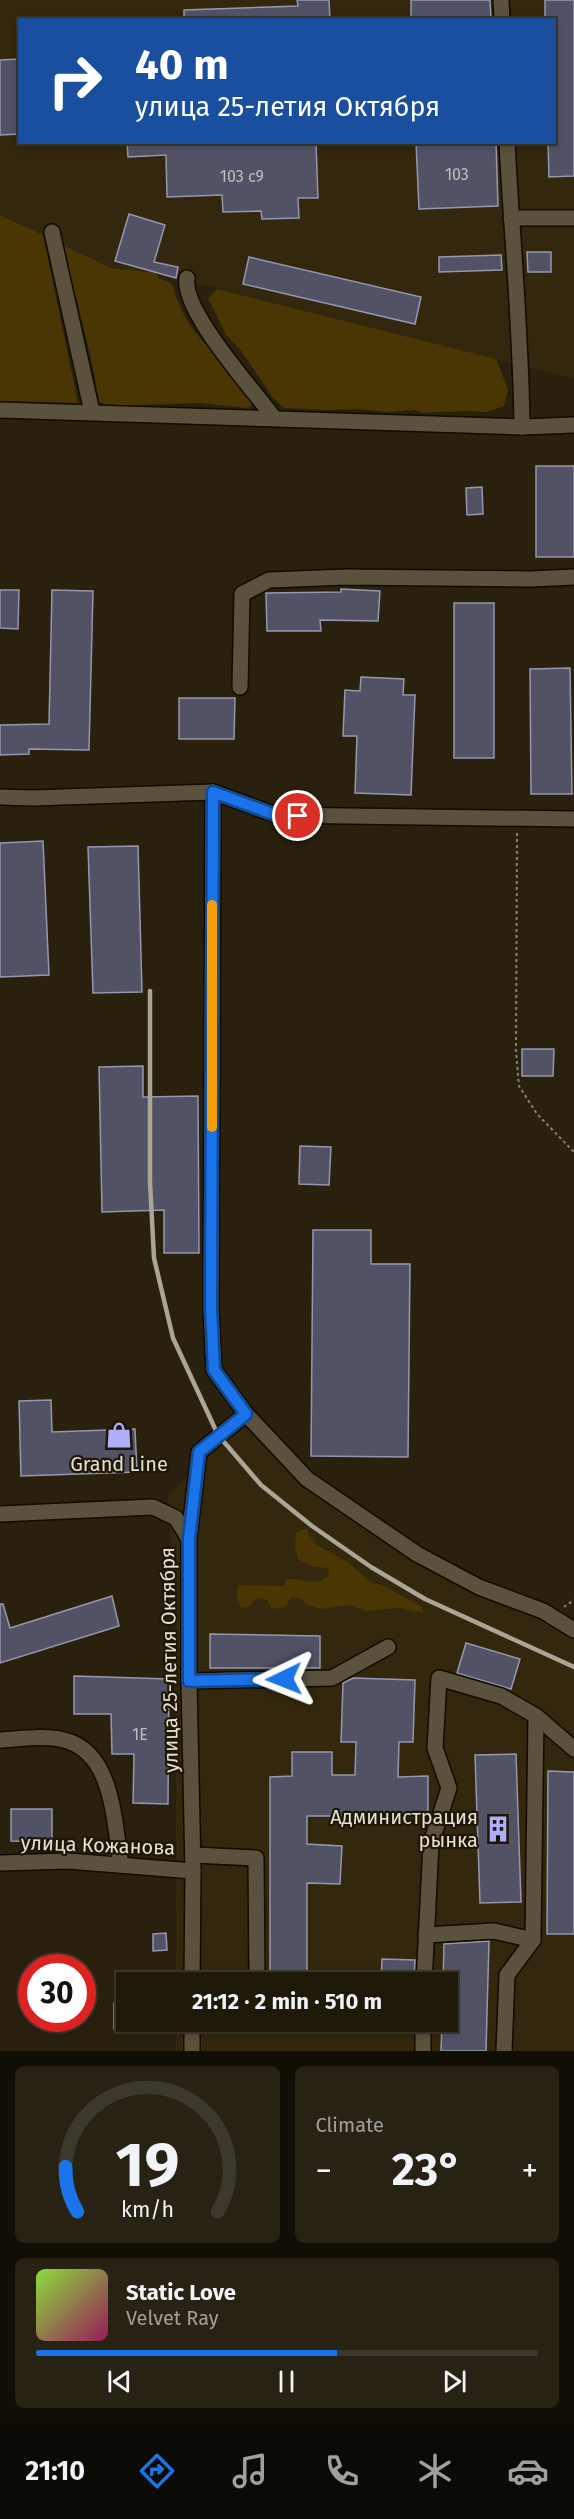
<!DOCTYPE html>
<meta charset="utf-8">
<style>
body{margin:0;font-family:"Fira Sans",sans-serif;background:#272213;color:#f1f3f6;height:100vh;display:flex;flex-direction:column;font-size:22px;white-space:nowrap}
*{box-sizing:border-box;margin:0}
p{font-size:20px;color:#a1a09c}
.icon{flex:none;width:33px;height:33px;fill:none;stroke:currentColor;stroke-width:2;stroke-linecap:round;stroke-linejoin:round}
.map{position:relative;height:2051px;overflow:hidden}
.panel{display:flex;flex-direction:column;gap:15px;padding:15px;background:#110e06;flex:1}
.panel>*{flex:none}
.top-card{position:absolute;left:18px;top:18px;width:538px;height:126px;border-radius:0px;box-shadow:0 3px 9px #0003,0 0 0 2px #3c382b;background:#1a4fa0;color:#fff;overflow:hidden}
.speed{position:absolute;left:18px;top:1954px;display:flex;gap:12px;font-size:30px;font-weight:700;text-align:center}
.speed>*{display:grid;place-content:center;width:78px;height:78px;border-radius:50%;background:#1f190a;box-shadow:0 3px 9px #0003,0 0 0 2px #3c382b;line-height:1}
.speed .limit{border:9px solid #d22;background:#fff;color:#111}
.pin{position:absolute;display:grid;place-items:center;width:51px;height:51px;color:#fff;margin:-26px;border:3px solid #fff;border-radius:50%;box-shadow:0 2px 6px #0007}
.me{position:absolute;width:66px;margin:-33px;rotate:268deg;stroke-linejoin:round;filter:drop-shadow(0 0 4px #0008)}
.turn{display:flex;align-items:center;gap:21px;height:126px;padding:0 18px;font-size:27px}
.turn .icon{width:78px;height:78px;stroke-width:2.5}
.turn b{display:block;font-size:42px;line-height:51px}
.big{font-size:45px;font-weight:700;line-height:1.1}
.panel .card{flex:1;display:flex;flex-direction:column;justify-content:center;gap:9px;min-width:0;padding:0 21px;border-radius:9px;background:#272213}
.panel .dial{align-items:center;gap:0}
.dial svg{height:156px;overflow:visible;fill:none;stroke:#3c382b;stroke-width:7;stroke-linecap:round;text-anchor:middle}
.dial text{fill:#f1f3f6;stroke:none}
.song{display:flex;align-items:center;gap:18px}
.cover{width:72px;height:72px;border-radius:9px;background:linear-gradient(135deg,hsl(90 70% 55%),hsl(330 70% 35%))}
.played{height:6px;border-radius:3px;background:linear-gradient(90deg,#1a73e8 60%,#3c382b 60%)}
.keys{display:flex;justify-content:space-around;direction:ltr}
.heat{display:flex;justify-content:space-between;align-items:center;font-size:33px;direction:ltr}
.panel .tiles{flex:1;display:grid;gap:15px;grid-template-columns:1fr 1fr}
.card:last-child{grid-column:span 2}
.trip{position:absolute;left:116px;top:1972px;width:342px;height:60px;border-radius:0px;background:#1f190a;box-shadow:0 3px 9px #0003,0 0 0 2px #3c382b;font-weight:700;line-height:60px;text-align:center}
.menu{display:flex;height:96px;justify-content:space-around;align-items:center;background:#0c0a04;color:#a1a09c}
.menu .icon{width:42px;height:42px}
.menu .selected{color:#1a73e8}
.menu b{font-size:27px;color:#f1f3f6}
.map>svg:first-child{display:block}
.built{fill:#33270d;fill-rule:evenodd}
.green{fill:#493603}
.building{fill:#525267;stroke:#9697ae;stroke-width:1.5}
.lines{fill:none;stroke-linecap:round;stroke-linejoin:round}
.minor-casing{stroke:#120a00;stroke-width:18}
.path{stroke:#888172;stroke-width:2;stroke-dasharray:3 3;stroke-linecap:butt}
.minor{stroke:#5b523d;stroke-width:15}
.rail{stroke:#aba597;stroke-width:4.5}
.route-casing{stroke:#114b97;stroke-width:15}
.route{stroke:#1a73e8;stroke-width:10}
.slow{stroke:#f59e0b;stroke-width:10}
.labels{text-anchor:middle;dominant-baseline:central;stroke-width:4.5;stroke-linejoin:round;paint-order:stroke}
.number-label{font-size:16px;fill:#c1bdba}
.poi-label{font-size:20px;fill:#e6e1d5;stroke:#1f1705}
.street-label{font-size:20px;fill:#e6e1d5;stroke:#1f1705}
</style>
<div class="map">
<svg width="574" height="2051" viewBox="0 0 574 2051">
<rect width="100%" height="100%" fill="#29210e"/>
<!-- built -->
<g class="built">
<path d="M0,0H574V379L156,273L111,268L0,215ZM20,20H555V142H20Z"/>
<polygon points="241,1418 382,1538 471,1593 539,1613 574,1637 574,2051 176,2051 176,2022 447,2022 447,1983 176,1983 176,1612 167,1498"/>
</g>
<!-- green -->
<g class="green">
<polygon points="0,215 43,235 78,403 0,401"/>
<path d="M65,246L111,268L156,273L159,278L172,284C178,304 186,322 200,338C209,349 221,357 230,369C238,380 245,393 252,405L247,408L200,403L108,406L99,401C94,369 86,336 78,305C75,292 68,281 65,269C64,262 65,253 65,246Z"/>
<polygon points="217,289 496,359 508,389 504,406 487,412 466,411 422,413 415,410 386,412 358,409 325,410 285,408 274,399 239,348 226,335 208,298"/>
<path d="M306,1529L314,1542L325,1550L348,1562L369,1581L386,1587L422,1607L423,1613L399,1608L366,1611L347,1605L322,1609L307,1605L301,1599L291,1597L286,1607L272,1609L267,1600L257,1598L250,1606L241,1608L237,1598L238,1585L285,1586V1580C302,1575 312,1590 329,1575L328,1568L314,1567L298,1559L295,1548L296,1532Z"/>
</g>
<!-- building -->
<g class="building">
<polygon points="297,0 329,0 330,20 184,20 184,10 298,6"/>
<polygon points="411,0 490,0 491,20 411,20"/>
<polygon points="545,0 574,0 574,176 549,177 548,142 555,142 555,20 545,20"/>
<polygon points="20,59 20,134 0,135 0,60"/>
<polygon points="127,142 316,142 318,198 298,198 299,218 262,219 261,211 223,212 222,195 167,197 166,155 128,157"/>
<polygon points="416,142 496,142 498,206 419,209"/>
<polygon points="129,214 165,225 154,262 178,267 176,278 115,261"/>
<polygon points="527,252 551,252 551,272 528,272"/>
<polygon points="501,255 502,270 439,272 439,257"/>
<polygon points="249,257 421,297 415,324 243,284"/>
<rect x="536" y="466" width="38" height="91"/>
<polygon points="482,487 483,514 467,515 466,488"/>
<polygon points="341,589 380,591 378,621 320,620 321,631 267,631 266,593 341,592"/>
<polygon points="0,590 19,590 18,629 0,628"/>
<polygon points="52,590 93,591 89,750 29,749 29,754 0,755 0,725 49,724"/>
<rect x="454" y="603" width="40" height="155"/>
<polygon points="570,668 572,794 531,794 530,669"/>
<polygon points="361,677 404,679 403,695 415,695 411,795 355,793 357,736 343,736 345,690 360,691"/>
<polygon points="179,698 235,698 234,739 179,739"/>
<polygon points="43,841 49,975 0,977 0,843"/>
<polygon points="138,846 142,992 93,993 88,847"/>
<polygon points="522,1049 554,1049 553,1076 522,1076"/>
<polygon points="143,1066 143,1097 198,1096 199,1253 164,1253 164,1210 102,1212 99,1067"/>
<polygon points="300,1146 331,1147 329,1185 299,1184"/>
<polygon points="313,1230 371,1230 371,1264 410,1264 408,1457 311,1456"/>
<polygon points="51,1400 52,1432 135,1429 137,1472 21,1476 19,1401"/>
<polygon points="112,1596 119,1626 0,1663 0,1604 3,1604 10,1628"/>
<polygon points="210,1634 320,1636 320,1668 210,1668"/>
<polygon points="466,1643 520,1659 511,1689 457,1673"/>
<polygon points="74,1676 169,1679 168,1804 133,1803 134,1754 112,1754 111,1714 74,1714"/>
<polygon points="353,1678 415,1680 413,1742 399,1742 398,1777 428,1776 428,1816 307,1816 307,1844 342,1846 340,1884 307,1883 307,1983 270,1983 270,1777 292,1776 292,1752 332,1752 332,1775 355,1775 356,1742 341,1742 343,1683"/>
<polygon points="516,1754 521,1902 480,1903 475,1755"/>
<polygon points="548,1771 574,1772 574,1934 547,1934"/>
<polygon points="11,1809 52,1809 52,1842 11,1841"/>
<polygon points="166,1933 167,1950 153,1951 153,1934"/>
<polygon points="489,1941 486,2051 441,2051 442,2022 447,2022 447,1983 443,1983 444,1944"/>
<polygon points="382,1959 415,1960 414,1983 381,1983"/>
<polygon points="114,2003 126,2003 126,2030 114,2029"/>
</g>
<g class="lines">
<!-- minor casing -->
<g class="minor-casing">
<g id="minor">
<polyline points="501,0 502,20"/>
<path d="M507,142C512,238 521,332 522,427"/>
<polyline points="511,218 574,218"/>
<polyline points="52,232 92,412"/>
<path d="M187,278C181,310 253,389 274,418"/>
<polyline points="0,410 522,427 574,425"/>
<polyline points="240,687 242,594 269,580 346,577 531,579 574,577"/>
<polyline points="213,792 211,1309 214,1370 246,1414 307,1479 417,1554 479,1587 543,1611 574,1630"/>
<polyline points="0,797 33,798 213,792 276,815 574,819"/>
<polyline points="0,1514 153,1507 176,1518 189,1539"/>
<polyline points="189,1681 332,1678 388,1647"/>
<path d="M0,1740C20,1739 45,1735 64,1740C114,1752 114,1824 121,1865"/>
<polyline points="193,1855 256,1858 257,1980 212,1983"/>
<polyline points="0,1863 68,1861 193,1871"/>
<polyline points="426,1935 494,1931 533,1940"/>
<polyline points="192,1983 193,1871 189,1681 189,1539 199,1452 246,1414"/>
<polyline points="424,1983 431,1843 449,1788 435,1748 439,1678 501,1696 536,1716 574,1749"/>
<polyline points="192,2051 192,2022"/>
<polyline points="423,2051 423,2022"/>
<polyline points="504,2051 507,1975 533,1940 536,1716"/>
</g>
</g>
<!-- path -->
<g class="path">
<polyline points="517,833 516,1051 519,1086 537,1114 574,1152"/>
<polyline points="564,1607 574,1600"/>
</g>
<!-- minor -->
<use href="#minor" class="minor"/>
<!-- rail -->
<polyline class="rail" points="150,991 150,1182 154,1258 173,1338 218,1435 261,1485 312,1526 371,1567 425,1599 574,1667"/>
</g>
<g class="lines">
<!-- route casing -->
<g class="route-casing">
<polyline id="route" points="284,1679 189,1681 189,1539 199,1452 246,1414 214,1370 211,1308 213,792 276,815 298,816"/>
</g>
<!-- route -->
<use href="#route" class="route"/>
<!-- slow -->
<polyline class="slow" points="212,1127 212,905"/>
</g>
<!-- icons -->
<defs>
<g id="shop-bare" transform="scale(2.07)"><path d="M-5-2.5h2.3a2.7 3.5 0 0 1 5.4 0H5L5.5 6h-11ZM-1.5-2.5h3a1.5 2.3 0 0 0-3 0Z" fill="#afaefa" stroke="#1f1705" stroke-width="2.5" paint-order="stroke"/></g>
<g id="building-bare" transform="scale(2.07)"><path d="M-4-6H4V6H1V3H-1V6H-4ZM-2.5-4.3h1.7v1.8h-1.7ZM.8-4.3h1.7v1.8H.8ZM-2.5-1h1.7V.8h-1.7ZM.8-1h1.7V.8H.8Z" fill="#afaefa" stroke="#1f1705" stroke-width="2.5" paint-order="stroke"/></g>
</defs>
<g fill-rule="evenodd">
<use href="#shop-bare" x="119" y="1435"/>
<use href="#building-bare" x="498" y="1829"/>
</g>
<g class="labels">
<!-- number labels -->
<g class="number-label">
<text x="457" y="174">103</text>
<text x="242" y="176">103 с9</text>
<text x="140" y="1734">1Е</text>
</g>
<!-- poi labels -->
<g class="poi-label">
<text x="119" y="1464">Grand Line</text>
<text x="478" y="1817" text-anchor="end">Администрация<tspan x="478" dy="23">рынка</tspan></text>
</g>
<!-- street labels -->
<g class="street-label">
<text transform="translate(169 1660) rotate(-91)">улица 25-летия Октября</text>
<text transform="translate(98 1845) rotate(2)">улица Кожанова</text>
</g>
</g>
</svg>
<div class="speed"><div class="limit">30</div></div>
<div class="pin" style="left:298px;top:816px;background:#d93025"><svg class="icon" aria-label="arrive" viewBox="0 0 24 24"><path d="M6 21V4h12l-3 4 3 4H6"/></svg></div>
<svg class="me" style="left:284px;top:1679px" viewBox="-20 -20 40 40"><path d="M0-17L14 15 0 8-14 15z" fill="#1a73e8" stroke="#fff" stroke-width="4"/></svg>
<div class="trip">21:12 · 2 min · 510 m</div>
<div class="top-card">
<div class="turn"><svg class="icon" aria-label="right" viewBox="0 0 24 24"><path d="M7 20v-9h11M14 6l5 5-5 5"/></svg><div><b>40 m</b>улица 25-летия Октября</div></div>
</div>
</div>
<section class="panel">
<div class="tiles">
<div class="card dial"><svg viewBox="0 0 100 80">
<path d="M14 69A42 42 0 1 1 86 69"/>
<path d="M14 69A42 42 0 0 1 8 46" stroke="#1a73e8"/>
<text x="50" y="56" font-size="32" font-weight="700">19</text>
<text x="50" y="72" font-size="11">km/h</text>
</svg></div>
<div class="card"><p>Climate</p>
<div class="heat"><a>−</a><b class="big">23°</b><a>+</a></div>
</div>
<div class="card">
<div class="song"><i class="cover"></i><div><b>Static Love</b><p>Velvet Ray</p></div></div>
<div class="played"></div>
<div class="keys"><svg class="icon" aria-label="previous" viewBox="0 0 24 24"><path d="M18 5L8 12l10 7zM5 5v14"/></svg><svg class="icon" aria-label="pause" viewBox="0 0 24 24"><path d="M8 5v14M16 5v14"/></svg><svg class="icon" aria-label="next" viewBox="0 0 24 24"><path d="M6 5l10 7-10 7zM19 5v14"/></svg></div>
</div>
</div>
</section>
<nav class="menu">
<b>21:10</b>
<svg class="icon selected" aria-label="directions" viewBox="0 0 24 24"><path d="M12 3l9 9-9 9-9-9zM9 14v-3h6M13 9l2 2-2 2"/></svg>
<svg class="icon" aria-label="music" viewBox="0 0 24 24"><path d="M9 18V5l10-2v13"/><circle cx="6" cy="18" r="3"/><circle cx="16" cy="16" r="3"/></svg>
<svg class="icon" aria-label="phone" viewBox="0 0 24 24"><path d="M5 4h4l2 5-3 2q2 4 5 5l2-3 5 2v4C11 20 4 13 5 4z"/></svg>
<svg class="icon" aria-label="climate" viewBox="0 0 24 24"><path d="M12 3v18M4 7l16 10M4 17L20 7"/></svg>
<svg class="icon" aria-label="car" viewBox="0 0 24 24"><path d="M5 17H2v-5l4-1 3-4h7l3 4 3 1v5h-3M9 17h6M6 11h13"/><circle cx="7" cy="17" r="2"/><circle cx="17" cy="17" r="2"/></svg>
</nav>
